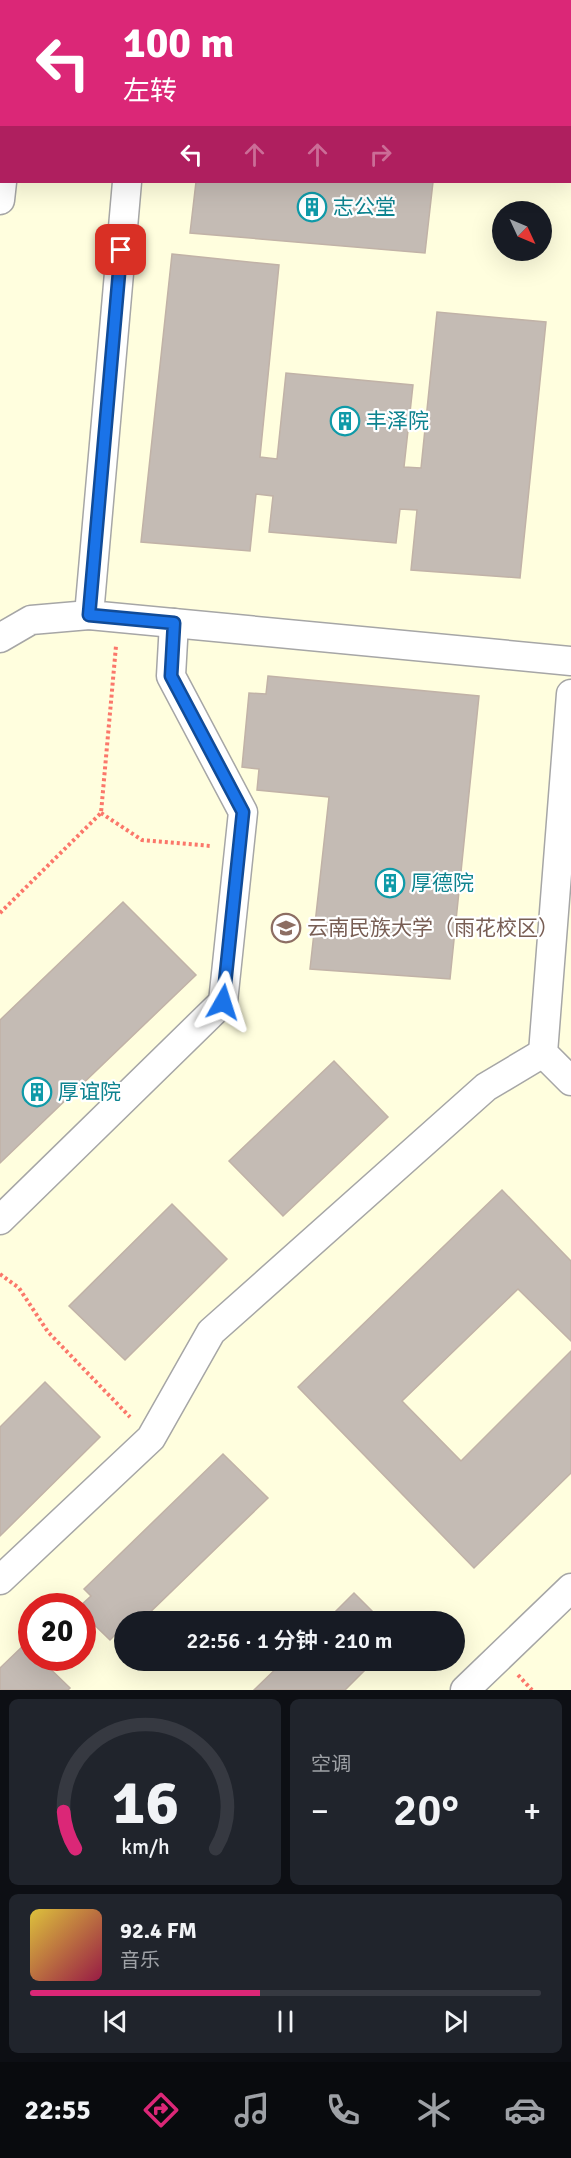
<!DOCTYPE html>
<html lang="zh">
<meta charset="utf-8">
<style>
body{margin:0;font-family:Signika,"Noto Sans SC",sans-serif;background:#20242c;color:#f1f3f6;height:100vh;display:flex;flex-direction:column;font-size:22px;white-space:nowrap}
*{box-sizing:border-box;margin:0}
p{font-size:20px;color:#9ea1a6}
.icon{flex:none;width:33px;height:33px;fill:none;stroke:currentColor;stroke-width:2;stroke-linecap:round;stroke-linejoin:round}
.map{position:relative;height:1690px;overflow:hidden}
.details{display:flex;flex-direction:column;gap:9px;padding:9px;background:#0d0f14;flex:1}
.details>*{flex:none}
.hud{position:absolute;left:0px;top:0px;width:572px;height:183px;box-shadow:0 6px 24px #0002;background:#db2777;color:#fff;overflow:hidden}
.needle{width:39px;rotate:134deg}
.controls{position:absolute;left:492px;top:201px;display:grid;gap:12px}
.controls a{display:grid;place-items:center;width:60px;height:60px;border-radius:50%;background:#171b24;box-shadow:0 6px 24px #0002;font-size:30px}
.speed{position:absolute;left:18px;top:1593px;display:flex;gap:12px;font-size:30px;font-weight:700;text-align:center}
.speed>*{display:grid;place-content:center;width:78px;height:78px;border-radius:50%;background:#171b24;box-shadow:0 6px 24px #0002;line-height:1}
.speed .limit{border:9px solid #d22;background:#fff;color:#111}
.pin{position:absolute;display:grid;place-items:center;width:51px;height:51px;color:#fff;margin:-26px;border-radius:12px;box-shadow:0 3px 9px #0006}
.me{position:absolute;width:66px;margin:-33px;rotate:6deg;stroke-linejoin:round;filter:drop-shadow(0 0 4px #0008)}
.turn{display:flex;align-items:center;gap:21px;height:126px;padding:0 24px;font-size:27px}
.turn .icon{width:78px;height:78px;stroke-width:2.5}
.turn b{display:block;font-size:42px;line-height:51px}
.lanes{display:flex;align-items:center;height:57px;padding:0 24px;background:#0003;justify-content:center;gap:30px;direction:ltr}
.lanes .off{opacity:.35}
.big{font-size:45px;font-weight:600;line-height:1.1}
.details .widget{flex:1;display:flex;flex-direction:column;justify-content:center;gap:9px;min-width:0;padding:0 21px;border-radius:9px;background:#20242c}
.details .dial{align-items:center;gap:0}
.dial svg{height:156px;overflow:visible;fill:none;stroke:#363941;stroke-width:7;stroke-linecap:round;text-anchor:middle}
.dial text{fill:#f1f3f6;stroke:none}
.song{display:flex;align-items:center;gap:18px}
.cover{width:72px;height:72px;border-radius:9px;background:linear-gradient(135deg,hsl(50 70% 55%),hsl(340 70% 35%))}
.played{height:6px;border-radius:3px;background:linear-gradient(90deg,#db2777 45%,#363941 45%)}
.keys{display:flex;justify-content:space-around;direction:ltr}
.heat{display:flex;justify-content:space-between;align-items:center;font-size:33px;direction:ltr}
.details .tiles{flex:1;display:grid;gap:9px;grid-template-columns:1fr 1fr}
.widget:last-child{grid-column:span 2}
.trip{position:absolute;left:114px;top:1611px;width:351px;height:60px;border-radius:30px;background:#171b24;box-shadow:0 6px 24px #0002;font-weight:600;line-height:60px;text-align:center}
.menu{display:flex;height:96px;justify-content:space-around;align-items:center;background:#090b0e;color:#9ea1a6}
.menu .icon{width:42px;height:42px}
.menu .current{color:#db2777}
.menu b{font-size:27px;color:#f1f3f6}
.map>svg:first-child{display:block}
.education{fill:#fffede;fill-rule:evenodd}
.building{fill:#c4bbb4;stroke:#c1b2a7;stroke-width:1.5}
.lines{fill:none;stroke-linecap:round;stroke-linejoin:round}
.minor-casing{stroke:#a6a6a6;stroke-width:31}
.path{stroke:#fb776a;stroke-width:4;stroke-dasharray:3 3;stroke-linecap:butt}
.minor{stroke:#fff;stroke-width:28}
.route-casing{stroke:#114b97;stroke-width:15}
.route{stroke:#1a73e8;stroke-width:10}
.labels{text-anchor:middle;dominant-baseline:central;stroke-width:4.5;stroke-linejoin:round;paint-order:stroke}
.culture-label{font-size:21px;fill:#0d838f;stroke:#fff;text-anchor:start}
.education-label{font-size:21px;fill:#785e54;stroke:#fff;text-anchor:start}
</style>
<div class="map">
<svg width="571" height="1690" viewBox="0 0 571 1690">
<rect width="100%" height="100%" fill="#f0ece5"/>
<!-- education -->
<path class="education" d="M0,0H571V1690H0ZM2,2H570V182H2ZM502,212H542V250H502ZM32,1606H82V1658H32ZM124,1622H454V1660H124Z"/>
<!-- building -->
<g class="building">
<polygon points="194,0 304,0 194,2"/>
<polygon points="329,0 452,0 329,2"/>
<polygon points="470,0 571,0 571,43 570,2"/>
<polygon points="196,182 433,182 425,253 190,233"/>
<polygon points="172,254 279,265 260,457 277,459 286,373 413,385 404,467 421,468 437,312 546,322 520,578 411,570 417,510 400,509 396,543 269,532 273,496 256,494 250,551 141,542"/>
<polygon points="268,676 479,696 450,979 310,969 329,797 257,790 259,769 242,767 249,693 266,694"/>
<polygon points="123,902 196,975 0,1163 0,1020"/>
<polygon points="334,1061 388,1117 283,1216 229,1161"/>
<polygon points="502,1190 571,1261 571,1341 518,1289 402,1401 461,1461 571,1351 571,1473 474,1568 298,1387"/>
<polygon points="172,1204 227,1259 125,1360 69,1306"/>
<polygon points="45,1382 100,1437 0,1536 0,1427"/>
<polygon points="223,1454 268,1498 140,1622 124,1622 124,1632 121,1629 110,1640 82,1613 82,1606 80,1606 91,1596 84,1589"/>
<polygon points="354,1593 383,1622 325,1622"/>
<polygon points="25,1644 32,1650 32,1658 39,1658 70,1688 68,1690 0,1690 0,1668"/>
<polygon points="285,1660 375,1660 345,1690 254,1690"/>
</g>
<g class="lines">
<!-- minor casing -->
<g class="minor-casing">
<g id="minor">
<polyline points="4,0 4,2"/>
<polyline points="142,2 143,0"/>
<polyline points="127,182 89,615 571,661"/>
<polyline points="0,200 2,182"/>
<polyline points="0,638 31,620 89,615"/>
<polyline points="571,694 543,1053 571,1081"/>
<polyline points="0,1220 223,1002 243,812 171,676 174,623"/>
<polyline points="0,1580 151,1438 211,1332 486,1087 543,1053"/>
<polyline points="465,1690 571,1588"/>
</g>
</g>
<!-- path -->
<g class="path">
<polyline points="101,813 142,840 211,846"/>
<polyline points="0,913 101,813 116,646"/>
<polyline points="0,1274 19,1288 48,1332 130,1417"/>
<polyline points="518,1675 532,1690"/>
</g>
<!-- minor -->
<use href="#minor" class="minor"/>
</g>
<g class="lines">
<!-- route casing -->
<g class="route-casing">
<polyline id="route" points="121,250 89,615 174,623 171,676 243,812 223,1002"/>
</g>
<!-- route -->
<use href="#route" class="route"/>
</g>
<!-- icons -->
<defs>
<g id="building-ring" transform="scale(1.5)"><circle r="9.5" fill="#fff" stroke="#0f9aa8" stroke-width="1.5"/><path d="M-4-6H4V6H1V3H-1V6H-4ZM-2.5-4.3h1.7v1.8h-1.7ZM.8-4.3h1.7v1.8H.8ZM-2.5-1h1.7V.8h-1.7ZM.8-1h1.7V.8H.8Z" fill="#0f9aa8"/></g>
<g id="university-ring" transform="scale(1.5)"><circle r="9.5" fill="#fff" stroke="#8d6e63" stroke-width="1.5"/><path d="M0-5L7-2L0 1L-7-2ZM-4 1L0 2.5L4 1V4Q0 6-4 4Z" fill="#8d6e63"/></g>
</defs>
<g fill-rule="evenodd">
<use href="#building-ring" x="312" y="207"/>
<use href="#building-ring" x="345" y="421"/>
<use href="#building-ring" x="390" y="883"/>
<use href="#university-ring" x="286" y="928"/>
<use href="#building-ring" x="37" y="1092"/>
</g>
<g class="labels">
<!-- culture labels -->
<g class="culture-label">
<text x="333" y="207">志公堂</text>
<text x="366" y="421">丰泽院</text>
<text x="411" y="883">厚德院</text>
<text x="58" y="1092">厚谊院</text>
</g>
<!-- education labels -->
<g class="education-label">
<text x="307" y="928">云南民族大学（雨花校区）</text>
</g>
</g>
</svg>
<div class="controls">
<a><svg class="needle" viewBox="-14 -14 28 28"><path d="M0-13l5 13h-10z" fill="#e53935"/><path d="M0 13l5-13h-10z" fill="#9ea1a6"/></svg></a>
</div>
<div class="speed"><div class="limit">20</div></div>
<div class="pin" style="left:121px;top:250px;background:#d93025"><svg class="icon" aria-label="arrive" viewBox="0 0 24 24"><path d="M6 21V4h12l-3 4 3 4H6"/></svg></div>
<svg class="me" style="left:223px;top:1002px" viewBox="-20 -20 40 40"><path d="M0-17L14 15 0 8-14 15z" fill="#1a73e8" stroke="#fff" stroke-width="4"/></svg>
<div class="trip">22:56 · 1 分钟 · 210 m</div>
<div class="hud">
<div class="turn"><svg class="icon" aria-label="left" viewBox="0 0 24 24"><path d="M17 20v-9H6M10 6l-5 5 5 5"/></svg><div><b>100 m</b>左转</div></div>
<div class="lanes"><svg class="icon" aria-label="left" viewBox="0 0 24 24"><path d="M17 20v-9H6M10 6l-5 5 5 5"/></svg><svg class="icon off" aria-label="ahead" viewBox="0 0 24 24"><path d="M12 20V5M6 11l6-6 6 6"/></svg><svg class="icon off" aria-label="ahead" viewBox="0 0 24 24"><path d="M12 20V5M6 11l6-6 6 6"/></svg><svg class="icon off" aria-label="right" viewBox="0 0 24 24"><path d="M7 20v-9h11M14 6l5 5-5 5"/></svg></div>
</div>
</div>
<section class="details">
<div class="tiles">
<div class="widget dial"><svg viewBox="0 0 100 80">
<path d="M14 69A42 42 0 1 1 86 69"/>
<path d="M14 69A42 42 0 0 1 8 50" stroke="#db2777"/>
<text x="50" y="56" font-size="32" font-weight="700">16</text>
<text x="50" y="72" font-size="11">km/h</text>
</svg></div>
<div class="widget"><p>空调</p>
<div class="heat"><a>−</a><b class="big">20°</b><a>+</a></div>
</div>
<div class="widget">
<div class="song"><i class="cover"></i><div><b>92.4 FM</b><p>音乐</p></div></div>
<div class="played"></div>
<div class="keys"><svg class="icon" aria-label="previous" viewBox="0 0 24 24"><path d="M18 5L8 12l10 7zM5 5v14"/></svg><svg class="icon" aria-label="pause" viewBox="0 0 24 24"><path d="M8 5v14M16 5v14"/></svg><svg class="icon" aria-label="next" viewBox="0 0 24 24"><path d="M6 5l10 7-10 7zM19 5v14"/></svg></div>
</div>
</div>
</section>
<nav class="menu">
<b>22:55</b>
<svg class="icon current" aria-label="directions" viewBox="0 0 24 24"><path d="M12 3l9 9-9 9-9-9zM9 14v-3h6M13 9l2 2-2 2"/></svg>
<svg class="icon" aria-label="music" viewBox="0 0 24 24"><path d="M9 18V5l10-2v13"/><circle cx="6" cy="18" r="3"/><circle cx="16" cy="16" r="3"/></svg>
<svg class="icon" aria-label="phone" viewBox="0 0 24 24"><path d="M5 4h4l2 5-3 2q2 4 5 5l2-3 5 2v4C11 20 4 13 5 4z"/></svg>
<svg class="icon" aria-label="climate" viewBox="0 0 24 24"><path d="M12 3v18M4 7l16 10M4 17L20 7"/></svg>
<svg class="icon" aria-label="car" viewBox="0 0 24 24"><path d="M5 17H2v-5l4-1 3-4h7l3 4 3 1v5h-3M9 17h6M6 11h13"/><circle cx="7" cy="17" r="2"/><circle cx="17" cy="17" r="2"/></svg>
</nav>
